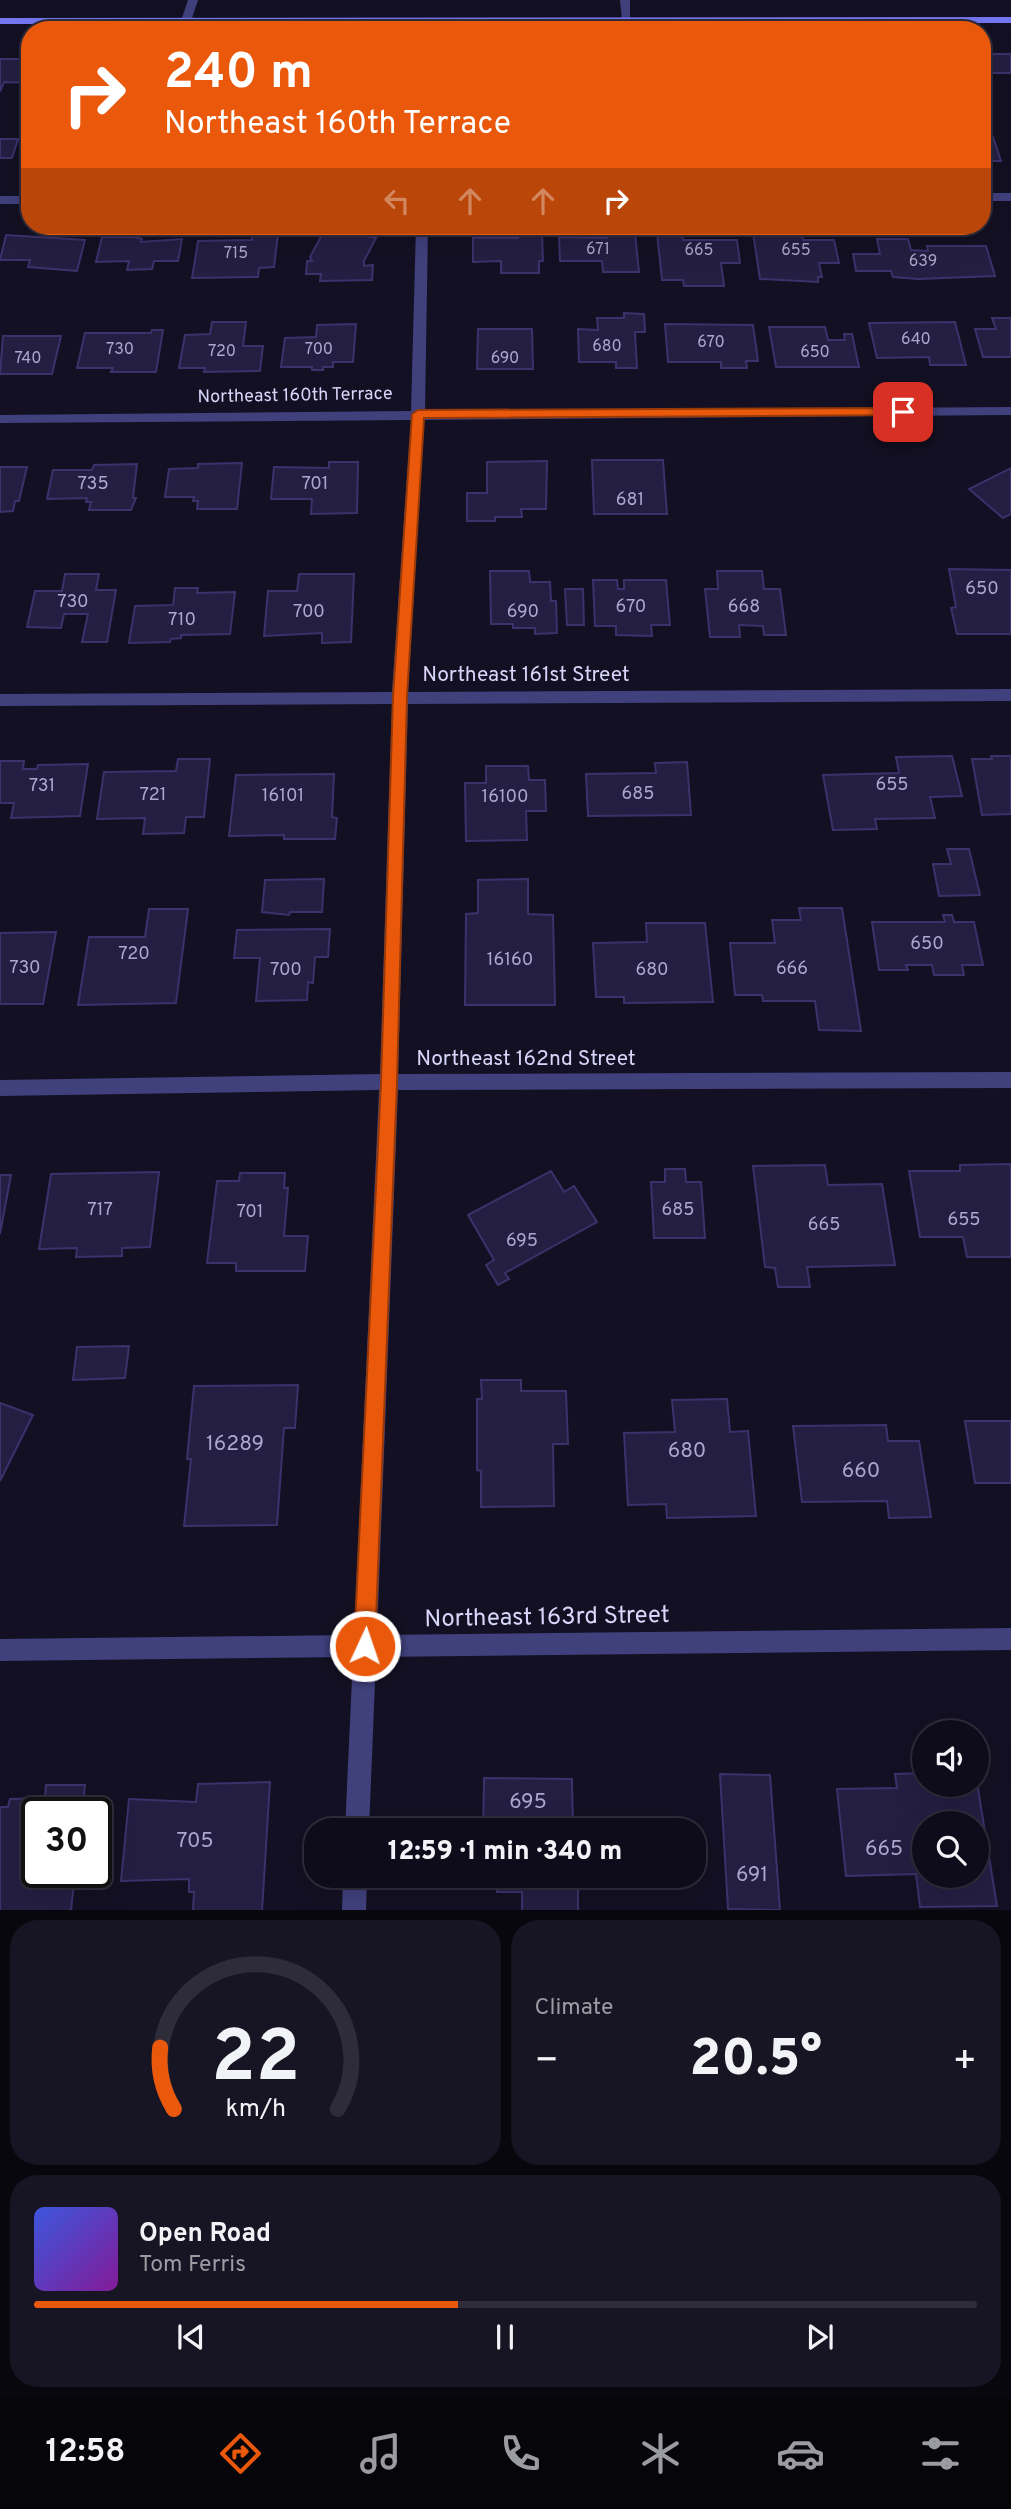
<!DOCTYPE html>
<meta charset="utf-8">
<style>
body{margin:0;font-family:Overpass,sans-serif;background:#171523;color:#f1f3f6;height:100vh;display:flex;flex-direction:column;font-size:26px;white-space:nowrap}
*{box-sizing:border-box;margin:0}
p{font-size:23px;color:#9b9ba2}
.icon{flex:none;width:38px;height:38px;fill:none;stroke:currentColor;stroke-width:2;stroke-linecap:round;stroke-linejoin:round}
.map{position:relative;height:1910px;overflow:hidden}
.side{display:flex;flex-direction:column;gap:10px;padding:10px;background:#08070e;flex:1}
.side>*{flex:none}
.hud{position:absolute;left:21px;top:21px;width:970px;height:214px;border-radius:28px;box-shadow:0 7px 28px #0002,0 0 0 2px #2e2c39;background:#ea580c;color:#fff;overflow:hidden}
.controls{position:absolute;left:912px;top:1720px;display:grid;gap:14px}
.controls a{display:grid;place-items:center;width:77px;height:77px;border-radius:50%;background:#0e0c1a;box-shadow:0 7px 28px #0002,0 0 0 2px #2e2c39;font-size:35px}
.speed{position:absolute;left:21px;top:1797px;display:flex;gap:14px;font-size:35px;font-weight:700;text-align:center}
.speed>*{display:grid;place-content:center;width:91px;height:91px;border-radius:50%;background:#0e0c1a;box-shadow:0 7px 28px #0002,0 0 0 2px #2e2c39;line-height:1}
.speed .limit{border:4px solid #111;border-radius:10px;background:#fff;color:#111}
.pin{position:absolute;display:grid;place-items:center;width:60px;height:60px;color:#fff;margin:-30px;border-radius:14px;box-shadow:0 4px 10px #0006}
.me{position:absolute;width:77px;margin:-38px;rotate:3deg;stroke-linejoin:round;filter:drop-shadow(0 0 5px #0008)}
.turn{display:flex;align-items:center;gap:24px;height:147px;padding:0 28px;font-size:32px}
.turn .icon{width:91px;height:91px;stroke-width:2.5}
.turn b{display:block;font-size:49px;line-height:60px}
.lanes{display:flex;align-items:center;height:66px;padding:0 28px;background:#0003;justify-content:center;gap:35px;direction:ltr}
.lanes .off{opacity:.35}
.big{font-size:52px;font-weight:800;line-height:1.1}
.side .widget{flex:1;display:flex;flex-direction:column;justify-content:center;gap:10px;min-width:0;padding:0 24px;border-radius:28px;background:#171523}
.side .dial{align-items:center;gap:0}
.dial svg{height:182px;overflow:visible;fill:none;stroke:#2e2c39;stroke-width:7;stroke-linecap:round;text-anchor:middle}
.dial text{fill:#f1f3f6;stroke:none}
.song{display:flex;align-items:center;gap:21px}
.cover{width:84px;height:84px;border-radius:10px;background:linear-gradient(135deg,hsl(230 70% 55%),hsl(290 70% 35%))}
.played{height:7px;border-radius:4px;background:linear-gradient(90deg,#ea580c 45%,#2e2c39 45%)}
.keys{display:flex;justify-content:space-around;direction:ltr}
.heat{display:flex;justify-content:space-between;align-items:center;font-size:38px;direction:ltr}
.side .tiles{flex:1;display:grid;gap:10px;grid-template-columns:1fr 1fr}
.widget:last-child{grid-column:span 2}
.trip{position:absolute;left:304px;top:1818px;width:402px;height:70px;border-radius:28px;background:#0e0c1a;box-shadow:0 7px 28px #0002,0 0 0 2px #2e2c39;font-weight:800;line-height:70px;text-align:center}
.tab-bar{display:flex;height:112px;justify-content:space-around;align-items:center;background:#06050a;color:#9b9ba2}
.tab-bar .icon{width:49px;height:49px}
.tab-bar .current{color:#ea580c}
.tab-bar b{font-size:32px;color:#f1f3f6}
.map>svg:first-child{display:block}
.building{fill:#241e42;stroke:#3b326c;stroke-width:2;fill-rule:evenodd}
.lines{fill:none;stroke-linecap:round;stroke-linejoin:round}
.lane{fill:#40407d;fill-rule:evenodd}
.street{fill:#40407d;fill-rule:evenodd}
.secondary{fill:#7577f2;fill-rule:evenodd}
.route{fill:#ea580c;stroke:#983908;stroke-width:2}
.labels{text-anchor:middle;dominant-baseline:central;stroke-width:7;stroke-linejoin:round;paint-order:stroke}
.far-number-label{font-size:16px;fill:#aca8cd}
.far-street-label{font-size:18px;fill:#d9d6fb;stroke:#131023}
.number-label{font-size:18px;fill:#aca8cd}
.street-label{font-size:21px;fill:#d9d6fb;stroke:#131023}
.near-number-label{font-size:21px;fill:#aca8cd}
.near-street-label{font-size:24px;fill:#d9d6fb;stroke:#131023}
</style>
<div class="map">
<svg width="1011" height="1911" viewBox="0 0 1011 1911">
<rect width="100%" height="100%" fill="#131023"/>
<!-- building -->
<g class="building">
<polygon points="984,54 1011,54 1011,73 989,73"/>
<polygon points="0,59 30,59 30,83 4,82 0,92"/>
<polygon points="982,137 993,137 1001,161 982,161"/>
<polygon points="0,139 18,139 12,158 0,158"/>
<polygon points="323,233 345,236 347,233 376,238 364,261 364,266 373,265 372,280 320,281 321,274 306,274 307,261 312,261 310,257"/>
<polygon points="607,233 635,233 639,272 603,272 602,261 560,261 559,237 607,238"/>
<polygon points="657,233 682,233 683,240 737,240 740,263 721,263 724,286 684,286 683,280 662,280"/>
<polygon points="753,233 802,233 803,240 834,240 839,263 819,263 822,277 818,277 818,282 760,279"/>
<polygon points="253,234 278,234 274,267 259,268 258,277 192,278 198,241 252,240"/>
<polygon points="518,234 542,234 543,261 539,261 539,273 501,273 501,261 473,262 473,238 518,238"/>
<polygon points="6,235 85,240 77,271 28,267 30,260 0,260"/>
<polygon points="102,237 135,237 142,239 141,242 182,239 178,261 154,261 152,269 127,270 129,261 96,262"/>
<polygon points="877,239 908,239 911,250 928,251 927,246 986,246 995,276 918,279 893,277 891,271 856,271 853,254 880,254"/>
<polygon points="624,313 644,314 645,332 635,332 637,368 616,368 616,362 579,362 578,329 598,330 597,318 624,318"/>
<polygon points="992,318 1011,318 1011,357 983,357 975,329 996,329"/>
<polygon points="212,322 246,322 243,346 263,346 260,371 204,372 205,368 179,368 185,335 210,334"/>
<polygon points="955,322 966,365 930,365 929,357 877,358 869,323"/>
<polygon points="356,324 353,362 333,362 333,367 323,367 323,370 312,370 312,367 281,367 285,338 316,337 317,325"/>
<polygon points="665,324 753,325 758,361 746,361 747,368 721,368 721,362 668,362"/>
<polygon points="769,327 825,327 828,340 845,340 844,334 852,334 859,367 776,367"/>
<polygon points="478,329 532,329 533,369 477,369"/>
<polygon points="152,330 163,330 156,372 111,372 113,368 77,368 85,333 151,333"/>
<polygon points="3,336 61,336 52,374 0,374"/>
<polygon points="592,460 663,460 667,514 594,514"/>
<polygon points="547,461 546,509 521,509 522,517 495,517 495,521 467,521 467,493 487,493 487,462"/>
<polygon points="329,462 358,462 357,513 311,514 312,499 271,499 274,467 329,468"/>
<polygon points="242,463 237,509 197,509 198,501 193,501 194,497 165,497 169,469 198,468 198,464"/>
<polygon points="137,464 133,498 136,498 131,510 89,510 91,502 86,502 87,498 47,499 53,470 92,470 94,465"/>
<polygon points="0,467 27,467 19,501 15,501 13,511 0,512"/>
<polygon points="1011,468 1011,514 1003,518 969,489"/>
<polygon points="949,569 1011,570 1011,634 957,634 951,608 956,607"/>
<polygon points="490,571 529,571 530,582 550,582 551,601 556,601 557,633 535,634 535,628 513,628 513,624 491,624"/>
<polygon points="717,571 762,571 764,589 780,589 786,635 764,635 763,626 739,625 740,637 710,637 705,589 718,589"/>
<polygon points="65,574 99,574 96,590 116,590 107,642 82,642 88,614 64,614 61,628 27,627 35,591 62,591"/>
<polygon points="299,574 354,574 351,642 322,643 322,633 264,636 268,591 297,591"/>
<polygon points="593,580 617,580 618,589 624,589 624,580 666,580 670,625 651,625 652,636 616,635 616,626 595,626"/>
<polygon points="175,588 198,588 197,593 235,592 230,634 181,635 181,638 171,639 170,642 129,643 135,606 173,605"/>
<polygon points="565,589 583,589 584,625 567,625"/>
<polygon points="952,756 962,796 930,797 935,818 875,819 877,829 833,830 823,775 899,773 896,757"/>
<polygon points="991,756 1011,756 1011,814 982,815 972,759 992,759"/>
<polygon points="178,759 210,759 204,817 186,817 184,833 143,834 145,818 97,819 104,772 176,771"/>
<polygon points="0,761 24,761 23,769 37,769 38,765 88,764 80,816 11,818 14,803 0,803"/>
<polygon points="687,762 691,815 588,816 586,774 656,773 655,763"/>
<polygon points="486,766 528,766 529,780 545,780 546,811 526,811 527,840 466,841 465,783 486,783"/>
<polygon points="334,774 332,817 337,818 335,839 284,839 284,835 229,836 236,775"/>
<polygon points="947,849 969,849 980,895 939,896 933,864 951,864"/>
<polygon points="324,879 322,912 290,912 289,915 262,912 265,880"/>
<polygon points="528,879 528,914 553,915 555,1005 465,1005 466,914 478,913 478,880"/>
<polygon points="799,908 842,908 861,1031 819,1030 815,1001 763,1001 762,995 735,995 730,943 775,943 772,920 801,920"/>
<polygon points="149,909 188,909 176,1003 78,1005 89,937 145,937"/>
<polygon points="943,915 952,915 954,922 974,922 983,965 962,965 964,975 934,975 932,965 906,965 908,970 879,970 872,922 945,922"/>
<polygon points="646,923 705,923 713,1002 624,1003 624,997 596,997 593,943 647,942"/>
<polygon points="330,929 328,957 315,957 313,983 308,982 307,1000 256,1001 260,958 234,958 237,930"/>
<polygon points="56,932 43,1004 0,1004 0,933"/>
<polygon points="1011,1164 1011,1257 967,1257 963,1237 920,1237 909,1171 960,1171 960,1165"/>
<polygon points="825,1165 828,1185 882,1184 895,1265 807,1267 810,1287 778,1287 775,1268 765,1267 753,1166"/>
<polygon points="665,1169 685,1169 686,1182 701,1182 705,1238 654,1238 651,1182 665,1182"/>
<polygon points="551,1171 564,1192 574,1186 597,1222 505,1273 509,1279 498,1285 486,1265 494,1260 468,1215"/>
<polygon points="159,1172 150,1247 122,1248 122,1256 76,1257 77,1248 39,1249 51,1174"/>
<polygon points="240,1173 285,1173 284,1188 288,1188 284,1236 308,1236 305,1271 236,1271 236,1263 207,1263 217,1181 239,1181"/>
<polygon points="0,1175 11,1175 0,1234"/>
<polygon points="129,1346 125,1378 73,1380 77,1347"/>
<polygon points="481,1380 521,1380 521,1391 566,1391 568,1444 553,1444 554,1506 481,1507 481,1471 477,1470 477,1399 482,1399"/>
<polygon points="298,1385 295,1428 284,1428 277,1525 184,1526 191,1459 187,1459 194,1386"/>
<polygon points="727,1399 730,1432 748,1431 756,1516 667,1518 666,1504 628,1505 624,1433 675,1432 672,1400"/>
<polygon points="0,1403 33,1415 0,1481"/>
<polygon points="965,1421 1011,1421 1011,1483 975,1483"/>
<polygon points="886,1425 888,1441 919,1441 931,1517 889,1518 887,1501 802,1502 793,1426"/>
<path d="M924,1773V1785H976V1776L997,1906L920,1907L916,1874L846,1876L837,1789L897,1788L895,1774ZM924,1824H976V1876H924Z"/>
<polygon points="720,1774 770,1775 780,1910 728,1909"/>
<polygon points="484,1778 572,1779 573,1826 560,1826 560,1830 483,1830"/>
<polygon points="270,1782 262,1911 193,1911 194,1892 189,1892 189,1879 121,1881 129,1799 196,1802 198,1784"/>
<polygon points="46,1785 85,1785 82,1813 37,1813 37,1872 75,1872 71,1911 0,1911 0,1807 8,1807 10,1799 45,1798"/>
<polygon points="497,1876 560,1876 560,1881 578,1882 578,1911 522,1911 522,1892 497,1892"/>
</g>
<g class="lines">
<!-- lane -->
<g class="lane">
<polygon points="188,0 198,0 191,21 186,24 181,21"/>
<polygon points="620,0 630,0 630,23 622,21"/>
</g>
<!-- street -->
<g class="street">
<polygon points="425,20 433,20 433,30 423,30"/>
<rect x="982" y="193" width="29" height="8"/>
<rect x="0" y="196" width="30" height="8"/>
<polygon points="416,226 428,226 425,411 1011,407 1011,415 424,420 408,692 1011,689 1011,701 408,704 398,1074 1011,1072 1011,1088 398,1090 377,1635 1011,1628 1011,1650 376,1657 369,1830 345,1830 353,1657 0,1661 0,1639 354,1635 379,1090 0,1096 0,1080 380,1074 392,704 0,706 0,694 392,692 411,420 0,423 0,415 411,411"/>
<polygon points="343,1876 367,1876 366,1911 342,1911"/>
</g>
<!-- secondary -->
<polygon class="secondary" points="1011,17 1011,23 0,24 0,18"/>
</g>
<!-- route -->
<polygon class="route" points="903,408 908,409 908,415 424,418 407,696 397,1082 375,1646 372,1653 365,1656 357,1653 354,1646 381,1082 393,696 412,414 418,410"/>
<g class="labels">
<!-- far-number labels -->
<g class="far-number-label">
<text x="598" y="250">671</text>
<text x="699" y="251">665</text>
<text x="796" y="251">655</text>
<text x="236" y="254">715</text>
<text x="923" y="262">639</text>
<text x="916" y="340">640</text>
<text x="711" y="343">670</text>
<text x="607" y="347">680</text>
<text x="120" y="350">730</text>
<text x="319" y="350">700</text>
<text x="222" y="352">720</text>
<text x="815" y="353">650</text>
<text x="28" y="359">740</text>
<text x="505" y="359">690</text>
</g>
<!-- far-street labels -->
<g class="far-street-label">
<text transform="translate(295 396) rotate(-1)">Northeast 160th Terrace</text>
</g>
<!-- number labels -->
<g class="number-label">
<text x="93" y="484">735</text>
<text x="315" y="484">701</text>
<text x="630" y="500">681</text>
<text x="982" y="589">650</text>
<text x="73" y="602">730</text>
<text x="631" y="607">670</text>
<text x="744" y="607">668</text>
<text x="309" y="612">700</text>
<text x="523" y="612">690</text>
<text x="182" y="620">710</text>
<text x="892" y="785">655</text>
<text x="42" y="786">731</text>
<text x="638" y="794">685</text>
<text x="153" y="795">721</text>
<text x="283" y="796">16101</text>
<text x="505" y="797">16100</text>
<text x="927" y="944">650</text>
<text x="134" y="954">720</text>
<text x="510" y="960">16160</text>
<text x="25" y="968">730</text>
<text x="792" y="969">666</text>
<text x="286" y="970">700</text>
<text x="652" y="970">680</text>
<text x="100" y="1210">717</text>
<text x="678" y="1210">685</text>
<text x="250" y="1212">701</text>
<text x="964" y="1220">655</text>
<text x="824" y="1225">665</text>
<text x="522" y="1241">695</text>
</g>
<!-- street labels -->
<g class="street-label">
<text x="526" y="675">Northeast 161st Street</text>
<text x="526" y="1059">Northeast 162nd Street</text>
</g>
<!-- near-number labels -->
<g class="near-number-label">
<text x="235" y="1444">16289</text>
<text x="687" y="1451">680</text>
<text x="861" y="1471">660</text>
<text x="528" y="1802">695</text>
<text x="195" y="1841">705</text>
<text x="884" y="1849">665</text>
<text x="752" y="1875">691</text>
</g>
<!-- near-street labels -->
<g class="near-street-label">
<text transform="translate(547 1618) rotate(-1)">Northeast 163rd Street</text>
</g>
</g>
</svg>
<div class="controls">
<a><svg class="icon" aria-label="sound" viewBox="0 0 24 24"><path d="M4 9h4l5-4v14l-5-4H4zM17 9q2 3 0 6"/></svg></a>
<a><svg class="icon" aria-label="search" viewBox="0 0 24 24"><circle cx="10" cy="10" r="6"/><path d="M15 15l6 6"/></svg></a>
</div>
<div class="speed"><div class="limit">30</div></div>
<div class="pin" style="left:903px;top:412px;background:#d93025"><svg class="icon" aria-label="arrive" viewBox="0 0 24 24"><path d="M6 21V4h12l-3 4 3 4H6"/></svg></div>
<svg class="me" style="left:365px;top:1646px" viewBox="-20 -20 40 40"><circle r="17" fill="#ea580c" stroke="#fff" stroke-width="3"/><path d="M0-11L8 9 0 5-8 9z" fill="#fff"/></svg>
<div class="trip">12:59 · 1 min · 340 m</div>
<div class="hud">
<div class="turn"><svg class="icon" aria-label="right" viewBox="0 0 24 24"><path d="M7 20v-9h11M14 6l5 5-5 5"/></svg><div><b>240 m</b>Northeast 160th Terrace</div></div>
<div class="lanes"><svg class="icon off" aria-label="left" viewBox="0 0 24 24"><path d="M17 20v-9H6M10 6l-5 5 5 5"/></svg><svg class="icon off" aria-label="ahead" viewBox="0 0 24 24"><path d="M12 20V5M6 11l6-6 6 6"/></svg><svg class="icon off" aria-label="ahead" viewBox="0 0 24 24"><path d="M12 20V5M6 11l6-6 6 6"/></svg><svg class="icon" aria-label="right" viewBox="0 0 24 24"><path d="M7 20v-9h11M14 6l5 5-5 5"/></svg></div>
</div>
</div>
<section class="side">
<div class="tiles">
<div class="widget dial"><svg viewBox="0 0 100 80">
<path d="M14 69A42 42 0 1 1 86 69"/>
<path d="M14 69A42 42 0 0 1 8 42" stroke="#ea580c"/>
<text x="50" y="56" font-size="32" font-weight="700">22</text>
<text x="50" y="72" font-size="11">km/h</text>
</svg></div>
<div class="widget"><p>Climate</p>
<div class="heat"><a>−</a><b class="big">20.5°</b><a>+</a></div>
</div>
<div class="widget">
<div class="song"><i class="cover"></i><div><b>Open Road</b><p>Tom Ferris</p></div></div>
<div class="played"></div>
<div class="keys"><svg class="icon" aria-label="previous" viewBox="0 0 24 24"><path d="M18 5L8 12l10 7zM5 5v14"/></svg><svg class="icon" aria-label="pause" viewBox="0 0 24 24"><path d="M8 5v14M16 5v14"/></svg><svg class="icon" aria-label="next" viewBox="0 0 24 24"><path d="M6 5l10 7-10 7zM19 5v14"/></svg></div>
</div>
</div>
</section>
<nav class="tab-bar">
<b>12:58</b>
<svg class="icon current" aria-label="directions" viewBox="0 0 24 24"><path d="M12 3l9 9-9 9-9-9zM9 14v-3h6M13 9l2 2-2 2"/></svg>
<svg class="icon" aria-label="music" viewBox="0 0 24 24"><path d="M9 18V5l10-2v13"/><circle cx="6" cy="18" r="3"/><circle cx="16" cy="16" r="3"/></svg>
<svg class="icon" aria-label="phone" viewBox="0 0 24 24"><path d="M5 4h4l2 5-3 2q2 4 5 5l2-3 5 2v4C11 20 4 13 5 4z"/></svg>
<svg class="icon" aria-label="climate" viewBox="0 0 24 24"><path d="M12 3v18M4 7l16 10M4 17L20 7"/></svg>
<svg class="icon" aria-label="car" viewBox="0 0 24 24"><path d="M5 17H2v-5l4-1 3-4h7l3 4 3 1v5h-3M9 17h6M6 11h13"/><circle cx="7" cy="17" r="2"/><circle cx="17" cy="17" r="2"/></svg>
<svg class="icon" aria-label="filters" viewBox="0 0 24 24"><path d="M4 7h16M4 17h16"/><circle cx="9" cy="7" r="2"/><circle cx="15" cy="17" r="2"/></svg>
</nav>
